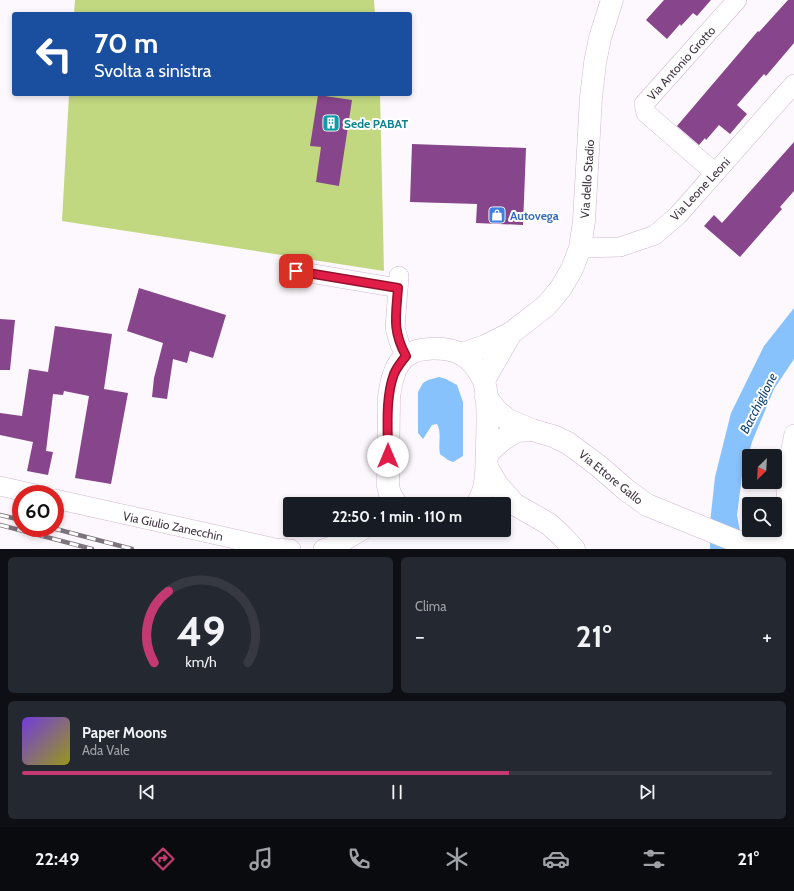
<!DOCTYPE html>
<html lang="it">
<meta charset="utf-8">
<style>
body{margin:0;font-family:Cabin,sans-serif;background:#242831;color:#f1f3f6;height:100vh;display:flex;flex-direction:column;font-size:15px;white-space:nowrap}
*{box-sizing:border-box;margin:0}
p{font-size:13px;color:#9ea1a6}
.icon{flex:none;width:22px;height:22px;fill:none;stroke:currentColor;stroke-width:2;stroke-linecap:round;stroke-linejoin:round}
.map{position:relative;height:549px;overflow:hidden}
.sheet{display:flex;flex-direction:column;gap:8px;padding:8px;background:#0d0f14;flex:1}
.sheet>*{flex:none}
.hud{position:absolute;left:12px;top:12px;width:400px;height:84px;border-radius:4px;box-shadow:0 2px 6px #0003;background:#1a4fa0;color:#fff;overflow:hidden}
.needle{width:26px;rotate:204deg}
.tools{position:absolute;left:742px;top:449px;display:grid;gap:8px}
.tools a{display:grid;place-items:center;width:40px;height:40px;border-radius:4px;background:#171b24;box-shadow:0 2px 6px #0003;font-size:20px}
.speed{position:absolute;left:12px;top:485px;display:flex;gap:8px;font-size:20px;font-weight:700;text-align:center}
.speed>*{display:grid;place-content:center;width:52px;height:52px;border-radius:50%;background:#171b24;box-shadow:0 2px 6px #0003;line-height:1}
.speed .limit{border:6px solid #d22;background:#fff;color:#111}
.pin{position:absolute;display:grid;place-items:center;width:34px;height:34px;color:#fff;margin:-17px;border-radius:8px;box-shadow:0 2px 6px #0006}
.me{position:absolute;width:44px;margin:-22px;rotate:0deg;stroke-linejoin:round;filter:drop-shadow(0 0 3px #0008)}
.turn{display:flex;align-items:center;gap:14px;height:84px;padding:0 16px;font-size:18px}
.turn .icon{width:52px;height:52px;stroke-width:2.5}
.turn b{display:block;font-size:28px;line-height:34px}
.big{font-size:30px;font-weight:800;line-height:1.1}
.sheet .tile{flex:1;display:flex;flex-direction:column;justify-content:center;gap:6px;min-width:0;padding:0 14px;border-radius:6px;background:#242831}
.sheet .dial{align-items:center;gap:0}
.dial svg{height:104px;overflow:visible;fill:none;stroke:#363941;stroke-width:7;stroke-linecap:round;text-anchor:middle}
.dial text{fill:#f1f3f6;stroke:none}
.song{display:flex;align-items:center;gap:12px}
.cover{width:48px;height:48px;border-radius:6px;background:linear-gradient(135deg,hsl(260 70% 55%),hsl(60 70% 35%))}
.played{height:4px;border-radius:2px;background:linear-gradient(90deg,#c43971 65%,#363941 65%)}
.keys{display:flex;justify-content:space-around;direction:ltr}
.heat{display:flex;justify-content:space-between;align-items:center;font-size:22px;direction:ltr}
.sheet .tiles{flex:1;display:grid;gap:8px;grid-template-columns:1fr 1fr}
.tile:last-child{grid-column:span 2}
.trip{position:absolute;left:283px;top:497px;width:228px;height:40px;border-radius:4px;background:#171b24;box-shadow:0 2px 6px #0003;font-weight:800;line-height:40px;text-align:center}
.tabs{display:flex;height:64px;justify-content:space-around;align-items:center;background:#090b0e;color:#9ea1a6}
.tabs .icon{width:28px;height:28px}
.tabs .current{color:#c43971}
.tabs b{font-size:18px;color:#f1f3f6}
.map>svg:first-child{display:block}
.green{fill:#c1d881}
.water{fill:#88c2fd}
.building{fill:#87458b}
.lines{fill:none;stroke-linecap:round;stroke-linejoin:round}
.street-casing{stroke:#d0b8d0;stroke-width:20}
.secondary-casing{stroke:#d0b8d0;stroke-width:23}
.primary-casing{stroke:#d0b8d0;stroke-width:23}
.street{stroke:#fff;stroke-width:19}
.secondary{stroke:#fff;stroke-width:22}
.primary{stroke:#fff;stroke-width:22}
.rail-casing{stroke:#7c737c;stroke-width:4.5}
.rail{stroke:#fff;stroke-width:3;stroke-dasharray:9;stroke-linecap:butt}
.route-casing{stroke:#92132f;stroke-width:10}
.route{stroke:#e11d48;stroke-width:7}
.labels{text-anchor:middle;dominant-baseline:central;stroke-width:4;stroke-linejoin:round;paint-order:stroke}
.street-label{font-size:12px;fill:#413741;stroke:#fff}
.culture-label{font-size:12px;font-weight:bold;fill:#0d838f;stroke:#fff;text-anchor:start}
.shop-label{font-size:12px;font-weight:bold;fill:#366cbe;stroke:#fff;text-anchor:start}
.water-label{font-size:13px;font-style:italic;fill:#0f4473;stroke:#fff}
</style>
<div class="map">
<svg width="794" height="549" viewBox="0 0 794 549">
<rect width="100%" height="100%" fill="#fdf8fd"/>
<!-- green -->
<g class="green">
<polygon points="75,0 374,0 375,14 74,14"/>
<polygon points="69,94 380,94 384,271 62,221"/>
</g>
<!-- water -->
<g class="water">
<polygon points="794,308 794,359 774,389 752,442 742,476 737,515 743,549 710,549 710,523 715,477 731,413 764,346"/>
<path d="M439,377L446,379L457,385L463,402V456L453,462L448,460L440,454C438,444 442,433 437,424L432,425L423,439L418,433V392L423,383L428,380Z"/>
</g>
<!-- building -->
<g class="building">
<polygon points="664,0 711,0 697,16 693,13 681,26 680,24 667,39 646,20"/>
<polygon points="788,0 794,0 794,43 766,76 764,74 737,105 747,114 730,134 719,125 706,140 705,138 699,145 677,126 758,31 759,32"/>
<polygon points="318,95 352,100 339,186 316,182 321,147 310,146"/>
<polygon points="794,142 794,191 780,207 782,209 740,257 704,226 714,215 722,223"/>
<polygon points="412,144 526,148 523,225 476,223 477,204 410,202"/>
<polygon points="139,288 226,315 213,358 190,351 187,363 173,359 167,399 152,397 154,378 163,343 127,331"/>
<polygon points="0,319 15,320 10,370 0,370"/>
<polygon points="55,326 112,334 104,389 128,393 111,484 75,478 89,396 64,391 63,395 53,394 46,451 53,452 48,475 27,471 33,442 0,435 0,413 22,416 29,369 48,372"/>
</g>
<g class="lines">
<!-- street casing -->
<g class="street-casing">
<g id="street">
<polyline points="715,173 646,113 644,104 737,0"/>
<polyline points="580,248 620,247 655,235 678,215 794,84"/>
<polyline points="297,271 398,288"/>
<polyline points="399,276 395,328 400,345 406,356"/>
<polyline points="0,486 35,494"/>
<polyline points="55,499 275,548 291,549"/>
<polyline points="789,537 785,477 794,434"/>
<polyline points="323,549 343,542 363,530"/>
</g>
</g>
<!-- secondary casing -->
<g class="secondary-casing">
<g id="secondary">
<polyline points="486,397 496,410 508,420 532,430 553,436 568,443 600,467 625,489 647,505 736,541 749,549"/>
<polyline points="487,454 502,440 517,431 532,430"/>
<polyline points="736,541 768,546 794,549"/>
</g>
</g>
<!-- primary casing -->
<g class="primary-casing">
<g id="primary">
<polyline points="462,354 485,346 511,333 546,306 561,288 572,269 580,248 584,221 591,98 595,63 600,38 612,0"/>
<polyline points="484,380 511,333"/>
<polyline points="487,467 496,483 514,504 549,524 562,536 574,549"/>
<path d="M396,504L390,494L388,486L389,397C391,383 394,365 406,356C419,346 447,347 461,354C470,358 479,370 483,379C490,395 487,430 487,448C486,467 488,488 477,504"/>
</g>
</g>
<!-- street -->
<use href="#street" class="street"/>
<!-- secondary -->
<use href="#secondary" class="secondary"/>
<!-- primary -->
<use href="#primary" class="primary"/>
<!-- rail casing -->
<g class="rail-casing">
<g id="rail">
<polyline points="0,515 21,520"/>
<polyline points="0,525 92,549"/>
<polyline points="52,528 132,549"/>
</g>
</g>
<!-- rail -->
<use href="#rail" class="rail"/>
</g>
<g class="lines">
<!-- route casing -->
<g class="route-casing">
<path id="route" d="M296,271L398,288C396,316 392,330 406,356C401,362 397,367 394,374C385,398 388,430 388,456"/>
</g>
<!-- route -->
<use href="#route" class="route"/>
</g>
<!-- icons -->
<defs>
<g id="building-square" transform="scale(0.9)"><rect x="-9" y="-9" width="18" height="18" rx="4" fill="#0f9aa8" stroke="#fff"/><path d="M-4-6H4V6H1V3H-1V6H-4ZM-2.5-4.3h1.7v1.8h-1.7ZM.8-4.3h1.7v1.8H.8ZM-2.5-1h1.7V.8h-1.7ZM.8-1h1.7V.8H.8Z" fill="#fff"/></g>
<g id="shop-square" transform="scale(0.9)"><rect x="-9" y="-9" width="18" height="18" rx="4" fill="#3f7fe0" stroke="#fff"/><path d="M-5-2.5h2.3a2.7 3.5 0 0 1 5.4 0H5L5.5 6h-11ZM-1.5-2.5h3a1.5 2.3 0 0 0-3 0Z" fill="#fff"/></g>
</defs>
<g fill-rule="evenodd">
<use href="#building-square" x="331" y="123"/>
<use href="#shop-square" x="497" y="215"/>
</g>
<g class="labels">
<!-- street labels -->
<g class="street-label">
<text transform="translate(681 63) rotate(-48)">Via Antonio Grotto</text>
<text transform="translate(587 179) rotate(-86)">Via dello Stadio</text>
<text transform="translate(700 189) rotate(-47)">Via Leone Leoni</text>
<text transform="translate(611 477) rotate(39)">Via Ettore Gallo</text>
<text transform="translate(173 526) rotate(12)">Via Giulio Zanecchin</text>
</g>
<!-- culture labels -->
<g class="culture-label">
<text x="344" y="123">Sede PABAT</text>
</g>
<!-- shop labels -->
<g class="shop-label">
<text x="510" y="215">Autovega</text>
</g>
<!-- water labels -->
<g class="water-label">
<text transform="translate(758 403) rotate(-63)">Bacchiglione</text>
</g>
</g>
</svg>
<div class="tools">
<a><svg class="needle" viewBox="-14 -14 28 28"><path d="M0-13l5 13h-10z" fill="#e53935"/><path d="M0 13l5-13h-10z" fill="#9ea1a6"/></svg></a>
<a><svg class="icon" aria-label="search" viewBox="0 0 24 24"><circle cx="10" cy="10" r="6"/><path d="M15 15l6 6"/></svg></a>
</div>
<div class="speed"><div class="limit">60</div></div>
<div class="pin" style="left:296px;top:271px;background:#d93025"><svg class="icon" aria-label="arrive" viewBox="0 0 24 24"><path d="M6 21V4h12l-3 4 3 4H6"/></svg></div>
<svg class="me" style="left:388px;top:456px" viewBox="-20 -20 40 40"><circle r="19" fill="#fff"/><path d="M0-13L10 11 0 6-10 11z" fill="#e11d48"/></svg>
<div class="trip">22:50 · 1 min · 110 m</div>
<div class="hud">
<div class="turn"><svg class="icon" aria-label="left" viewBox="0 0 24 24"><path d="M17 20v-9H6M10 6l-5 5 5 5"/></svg><div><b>70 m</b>Svolta a sinistra</div></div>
</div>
</div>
<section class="sheet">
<div class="tiles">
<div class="tile dial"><svg viewBox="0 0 100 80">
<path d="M14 69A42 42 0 1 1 86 69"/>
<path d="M14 69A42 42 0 0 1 25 14" stroke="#c43971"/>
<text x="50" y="56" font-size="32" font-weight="700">49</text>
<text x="50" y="72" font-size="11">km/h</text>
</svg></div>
<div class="tile"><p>Clima</p>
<div class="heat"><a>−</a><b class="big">21°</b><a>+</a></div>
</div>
<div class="tile">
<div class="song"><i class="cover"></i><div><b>Paper Moons</b><p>Ada Vale</p></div></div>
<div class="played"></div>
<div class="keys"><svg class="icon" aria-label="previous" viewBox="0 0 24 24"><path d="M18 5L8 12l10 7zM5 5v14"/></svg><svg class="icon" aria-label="pause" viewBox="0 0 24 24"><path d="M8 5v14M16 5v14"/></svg><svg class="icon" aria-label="next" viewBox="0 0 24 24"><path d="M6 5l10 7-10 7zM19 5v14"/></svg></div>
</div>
</div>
</section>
<nav class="tabs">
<b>22:49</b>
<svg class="icon current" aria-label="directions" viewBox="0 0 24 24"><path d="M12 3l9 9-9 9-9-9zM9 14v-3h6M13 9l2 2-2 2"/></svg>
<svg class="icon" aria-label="music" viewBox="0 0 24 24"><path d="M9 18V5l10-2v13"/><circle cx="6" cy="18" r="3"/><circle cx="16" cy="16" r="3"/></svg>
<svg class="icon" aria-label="phone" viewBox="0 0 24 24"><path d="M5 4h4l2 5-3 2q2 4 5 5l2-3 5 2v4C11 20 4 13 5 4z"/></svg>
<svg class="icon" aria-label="climate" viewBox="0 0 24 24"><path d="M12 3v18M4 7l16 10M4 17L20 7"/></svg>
<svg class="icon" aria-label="car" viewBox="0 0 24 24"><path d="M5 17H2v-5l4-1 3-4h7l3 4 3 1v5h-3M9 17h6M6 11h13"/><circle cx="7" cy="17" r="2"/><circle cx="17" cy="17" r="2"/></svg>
<svg class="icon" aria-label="filters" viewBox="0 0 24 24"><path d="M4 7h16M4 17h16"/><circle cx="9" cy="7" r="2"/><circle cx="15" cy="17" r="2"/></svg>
<b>21°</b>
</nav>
